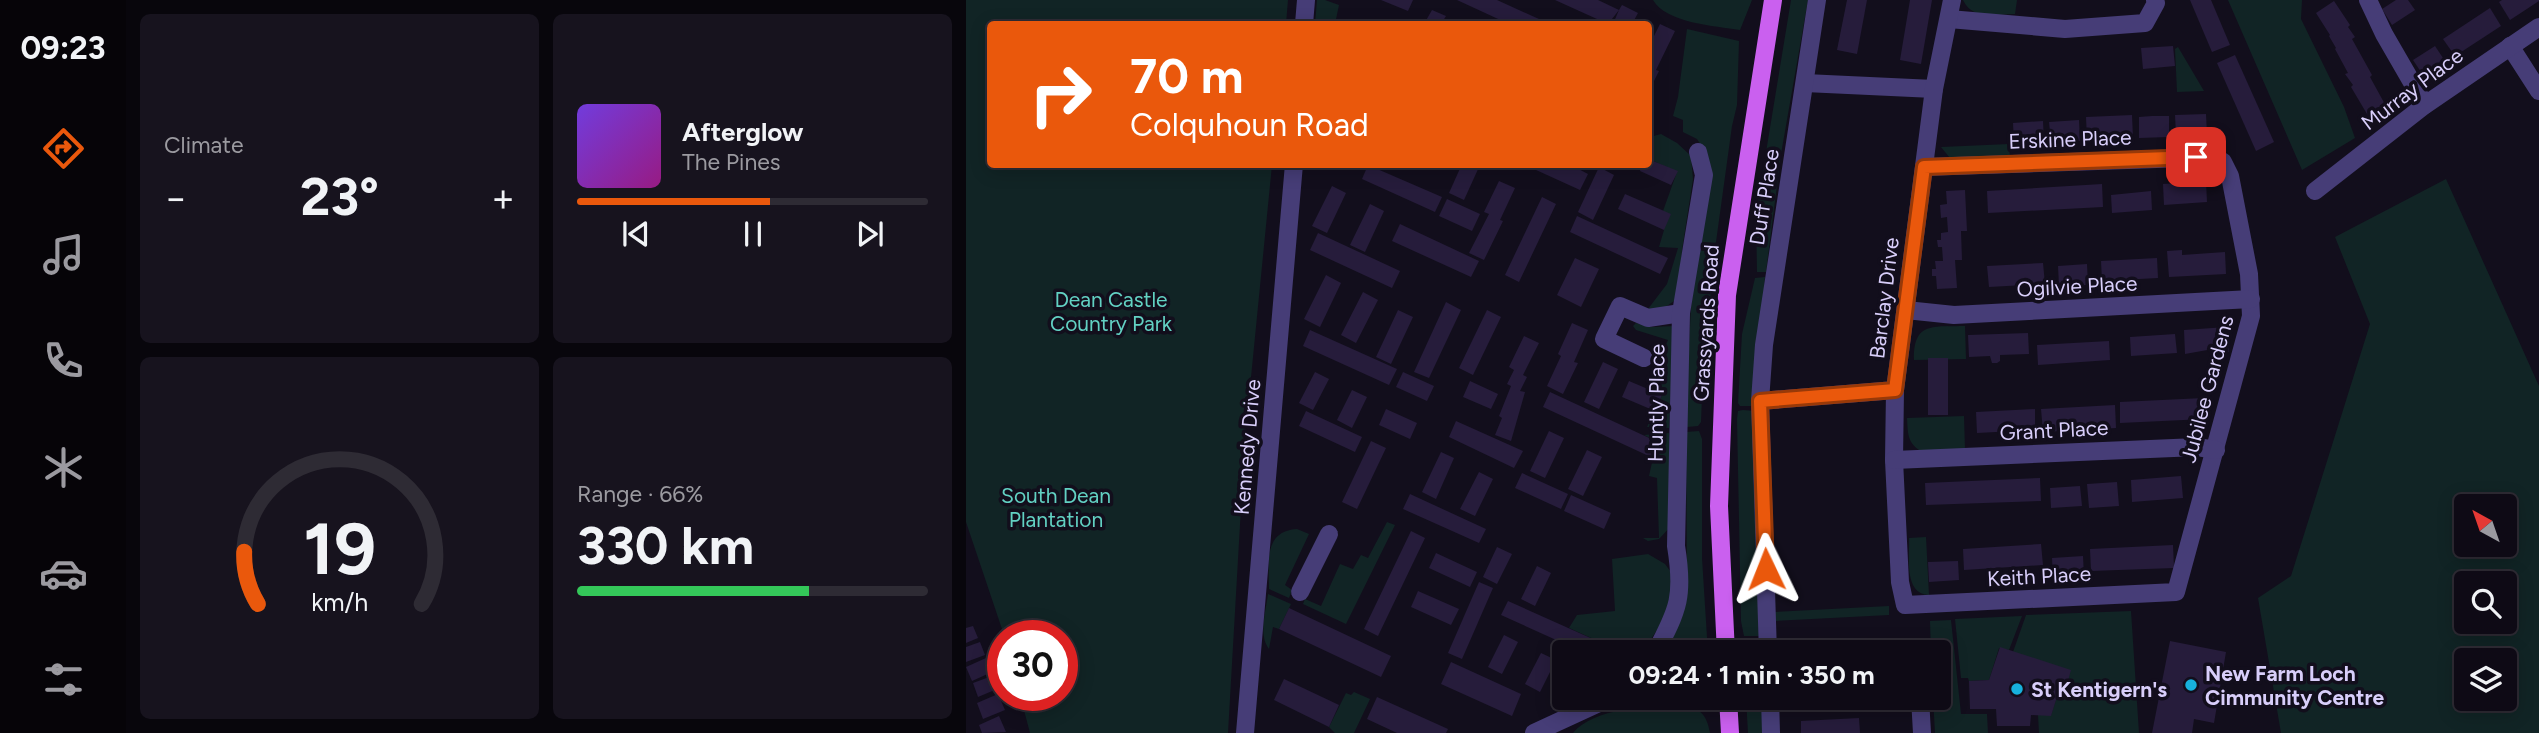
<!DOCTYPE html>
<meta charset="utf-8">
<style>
body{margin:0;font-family:Figtree,sans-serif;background:#17131e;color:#f1f3f6;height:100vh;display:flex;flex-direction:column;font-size:26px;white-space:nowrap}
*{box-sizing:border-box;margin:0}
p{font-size:23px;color:#9b9aa0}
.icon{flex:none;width:38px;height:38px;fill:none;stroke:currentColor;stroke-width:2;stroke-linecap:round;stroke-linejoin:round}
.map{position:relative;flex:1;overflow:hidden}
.drawer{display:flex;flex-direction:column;gap:14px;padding:14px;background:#08060c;width:840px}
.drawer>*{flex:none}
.top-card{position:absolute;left:21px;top:21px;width:665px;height:147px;border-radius:7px;box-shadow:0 4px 18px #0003,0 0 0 2px #2e2b34;background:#ea580c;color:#fff;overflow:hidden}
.needle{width:46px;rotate:320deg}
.controls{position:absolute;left:1488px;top:494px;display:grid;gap:14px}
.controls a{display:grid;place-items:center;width:63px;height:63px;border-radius:7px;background:#0e0a15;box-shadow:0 4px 18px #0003,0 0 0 2px #2e2b34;font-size:35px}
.speed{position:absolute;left:21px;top:620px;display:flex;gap:14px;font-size:35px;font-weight:700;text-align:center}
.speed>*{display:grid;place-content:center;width:91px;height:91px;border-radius:50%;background:#0e0a15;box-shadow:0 4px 18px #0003,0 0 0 2px #2e2b34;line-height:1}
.speed .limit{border:10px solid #d22;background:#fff;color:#111}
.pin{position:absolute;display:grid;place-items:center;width:60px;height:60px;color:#fff;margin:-30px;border-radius:14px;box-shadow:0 4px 10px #0006}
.me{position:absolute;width:77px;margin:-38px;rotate:358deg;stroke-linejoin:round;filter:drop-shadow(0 0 5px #0008)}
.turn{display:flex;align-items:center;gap:24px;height:147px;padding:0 28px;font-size:32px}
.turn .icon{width:91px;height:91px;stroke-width:2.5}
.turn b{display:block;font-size:49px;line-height:60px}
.big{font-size:52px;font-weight:700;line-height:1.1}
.drawer .widget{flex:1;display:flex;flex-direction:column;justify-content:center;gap:10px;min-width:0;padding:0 24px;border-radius:10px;background:#17131e}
.drawer .dial{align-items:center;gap:0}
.dial svg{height:182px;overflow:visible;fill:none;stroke:#2e2b34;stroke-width:7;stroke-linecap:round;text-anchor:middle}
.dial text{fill:#f1f3f6;stroke:none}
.song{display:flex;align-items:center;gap:21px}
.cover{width:84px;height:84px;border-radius:10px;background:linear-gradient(135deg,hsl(260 70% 55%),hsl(310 70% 35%))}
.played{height:7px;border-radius:4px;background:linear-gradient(90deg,#ea580c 55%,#2e2b34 55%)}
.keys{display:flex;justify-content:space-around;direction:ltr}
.heat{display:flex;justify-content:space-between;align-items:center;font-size:38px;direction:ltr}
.charge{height:10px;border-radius:5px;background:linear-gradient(90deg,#34c759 66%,#2e2b34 0)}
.drawer .tiles{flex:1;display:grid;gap:14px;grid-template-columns:repeat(2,1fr)}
.trip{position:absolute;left:586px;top:640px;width:399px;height:70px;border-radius:7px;background:#0e0a15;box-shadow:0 4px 18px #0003,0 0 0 2px #2e2b34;font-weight:700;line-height:70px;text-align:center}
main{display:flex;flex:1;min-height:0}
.dock{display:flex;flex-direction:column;width:126px;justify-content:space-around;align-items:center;background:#060408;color:#9b9aa0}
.dock .icon{width:49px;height:49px}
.dock .on{color:#ea580c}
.dock b{font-size:32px;color:#f1f3f6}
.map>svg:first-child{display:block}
.green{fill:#112425;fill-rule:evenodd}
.building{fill:#261c3b}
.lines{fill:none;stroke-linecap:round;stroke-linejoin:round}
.minor{stroke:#463d77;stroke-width:18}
.major{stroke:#ca60ef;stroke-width:18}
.route-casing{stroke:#983908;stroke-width:18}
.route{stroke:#ea580c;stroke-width:12}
.poi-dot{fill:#17b1dd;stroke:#120e1c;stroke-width:2.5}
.labels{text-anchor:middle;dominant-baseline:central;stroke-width:7;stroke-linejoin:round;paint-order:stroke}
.street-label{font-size:21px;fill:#d8cefa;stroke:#120e1c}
.park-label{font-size:21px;fill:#62d1c3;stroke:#120e1c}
.poi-label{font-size:21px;font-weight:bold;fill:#d8cefa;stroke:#120e1c;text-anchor:start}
</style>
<main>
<nav class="dock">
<b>09:23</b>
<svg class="icon on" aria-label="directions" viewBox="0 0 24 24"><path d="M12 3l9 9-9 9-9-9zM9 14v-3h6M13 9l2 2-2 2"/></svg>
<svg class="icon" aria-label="music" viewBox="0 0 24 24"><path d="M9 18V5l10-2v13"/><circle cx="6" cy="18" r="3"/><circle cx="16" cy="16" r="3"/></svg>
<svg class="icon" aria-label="phone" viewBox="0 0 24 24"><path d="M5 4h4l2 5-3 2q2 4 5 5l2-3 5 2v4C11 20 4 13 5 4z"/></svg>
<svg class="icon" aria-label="climate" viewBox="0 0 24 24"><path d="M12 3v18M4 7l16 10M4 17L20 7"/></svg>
<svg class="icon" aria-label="car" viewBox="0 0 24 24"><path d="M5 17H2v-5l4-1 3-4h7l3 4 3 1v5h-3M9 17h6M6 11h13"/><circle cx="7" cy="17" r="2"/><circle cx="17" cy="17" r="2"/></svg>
<svg class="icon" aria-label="filters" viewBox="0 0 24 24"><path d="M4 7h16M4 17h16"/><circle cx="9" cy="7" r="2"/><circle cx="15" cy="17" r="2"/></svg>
</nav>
<section class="drawer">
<div class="tiles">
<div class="widget"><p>Climate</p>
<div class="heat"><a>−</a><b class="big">23°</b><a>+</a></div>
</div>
<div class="widget">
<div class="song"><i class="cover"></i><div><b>Afterglow</b><p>The Pines</p></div></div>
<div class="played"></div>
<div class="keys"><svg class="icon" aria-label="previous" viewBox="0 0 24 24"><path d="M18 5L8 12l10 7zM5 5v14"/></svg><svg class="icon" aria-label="pause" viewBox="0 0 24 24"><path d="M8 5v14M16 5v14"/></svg><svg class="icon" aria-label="next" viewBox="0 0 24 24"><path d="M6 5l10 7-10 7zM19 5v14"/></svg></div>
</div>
<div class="widget dial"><svg viewBox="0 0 100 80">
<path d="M14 69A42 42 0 1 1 86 69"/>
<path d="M14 69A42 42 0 0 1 8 46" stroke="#ea580c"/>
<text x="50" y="56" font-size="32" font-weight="700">19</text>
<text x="50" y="72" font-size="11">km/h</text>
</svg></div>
<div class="widget"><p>Range · 66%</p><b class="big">330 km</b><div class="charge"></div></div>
</div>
</section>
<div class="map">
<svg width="1573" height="733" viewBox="0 0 1573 733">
<rect width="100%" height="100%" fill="#120e1c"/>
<!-- green -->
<g class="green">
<polygon points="0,0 322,0 320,24 24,24 24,164 306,165 279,438 262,733 64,733 54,695 96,695 96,635 38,635 0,522"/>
<polygon points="351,0 359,0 373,5 369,24 349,24"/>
<path d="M687,0H786L774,30C749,26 700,23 687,0Z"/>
<polygon points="825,0 842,0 815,154 800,272 791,272 790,213"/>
<path d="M997,0H1051L1049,14C1029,14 1007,21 997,0Z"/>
<polygon points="1262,0 1336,0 1335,19 1378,107 1389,138 1336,170"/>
<polygon points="721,29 773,41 771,105 766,126 750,242 748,246 744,248 732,245 739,151 731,139 717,132 717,120 707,116 712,97"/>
<polygon points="1212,47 1238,91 1211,92 1209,49"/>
<polygon points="695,134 711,143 725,156 727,179 716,250 714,293 708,301 688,315 682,309 701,284 712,248 693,247 698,230 697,211 711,172 683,159 684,137"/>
<polygon points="1043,144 1044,158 984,158 975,147"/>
<path d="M1480,179L1573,386V733H1315L1292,598L1325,576L1404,324L1369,237ZM1500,506H1538V544H1500ZM1500,583H1538V621H1500ZM1500,660H1538V698H1500Z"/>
<polygon points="732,250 747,252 749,255 737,370 735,422 732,426 721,427 719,425 725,307"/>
<polygon points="799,277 789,406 774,406 772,403 776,334 789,278"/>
<polygon points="670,323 687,327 708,326 703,428 681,427 696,395 680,389 702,340 670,330 667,326"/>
<path d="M999,326L1000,359L948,360C947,321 968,327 999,326Z"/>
<path d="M777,410L788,411C785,486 792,560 794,636H778L775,621L771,419L772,411Z"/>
<path d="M998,416L999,449L955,451C941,443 942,433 941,418Z"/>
<polygon points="733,431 736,439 736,558 742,653 698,653 721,581 720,432"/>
<polygon points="703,433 705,526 693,539 682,541 677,538 693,538 691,478 683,476 687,458 694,443 678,435"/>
<polygon points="421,522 429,525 380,624 337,604 339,599 355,606 374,564 387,569 395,555 402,558"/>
<path d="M331,529L343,534L319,585L326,590L323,598L303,589C303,564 297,531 331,529Z"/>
<path d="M960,537L963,595C937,594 944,556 943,538Z"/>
<polygon points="682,554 699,564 707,575 703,612 683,642 680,653 649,653 646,639 634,642 603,628 611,615 649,611 646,559"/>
<path d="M302,594L325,604L313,629L307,627L303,649C292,635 300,611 302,594Z"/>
<polygon points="923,606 923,615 809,621 809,612"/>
<polygon points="1165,611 1173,733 1073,733 1072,715 1085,715 1091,697 1047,652 1060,615"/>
<polygon points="1056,616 1043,650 1033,648 1023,680 1003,681 1002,678 995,678 989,619"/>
<polygon points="985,620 995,714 1021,714 1022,733 1061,733 969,733 967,698 973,698 973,653 965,653 964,621"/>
<polygon points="388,692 404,699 388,733 369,733 363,727 380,693 385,695"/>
<polygon points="780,698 797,698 799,733 782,733"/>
<path d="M714,704C733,707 741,714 744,733H607C627,708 684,706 714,704Z"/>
</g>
<!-- building -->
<g class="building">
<polygon points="415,0 447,0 442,11"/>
<polygon points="491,0 531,0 584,24 543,24"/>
<polygon points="589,0 632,0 653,10 656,5 672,13 666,24 647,24 653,10 642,24"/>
<polygon points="881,0 901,0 891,54 871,50"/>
<polygon points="944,0 966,0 955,64 934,60"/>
<polygon points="1224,0 1245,0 1264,45 1246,52"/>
<polygon points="1430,0 1442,0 1449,10 1426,25 1416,9"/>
<polygon points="1536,0 1573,0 1573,1 1544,20 1533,2"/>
<polygon points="1368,1 1384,25 1382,27 1389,37 1386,39 1406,75 1404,77 1421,108 1404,119 1385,87 1387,85 1379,74 1382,73 1369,49 1370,48 1363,36 1364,35 1350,13"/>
<polygon points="1524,8 1535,26 1489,56 1477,39"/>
<polygon points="466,10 480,16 475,24 458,24"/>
<polygon points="694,24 709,31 690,70 693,71 682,93 682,48"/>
<polygon points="1207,46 1209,66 1177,69 1175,48"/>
<polygon points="1469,46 1479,61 1457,75 1447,60"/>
<polygon points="1269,55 1308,142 1290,151 1251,63"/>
<polygon points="1240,114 1241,134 1210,135 1209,115"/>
<polygon points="1166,115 1167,138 1121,140 1120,117"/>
<polygon points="1186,116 1203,116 1203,137 1173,138 1173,117"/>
<polygon points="1113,120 1114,141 1085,142 1083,122"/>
<polygon points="1077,121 1078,142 1048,143 1047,123"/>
<polygon points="682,159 712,171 705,185 674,171 676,164 682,164"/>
<polygon points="496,164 513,167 498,200 483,193"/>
<polygon points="557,164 603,164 622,174 614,190"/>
<polygon points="402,165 476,197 469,212 396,179"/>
<polygon points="633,167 648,175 627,220 612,212"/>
<polygon points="533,181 549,188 534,220 537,221 518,260 503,253 523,214 518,212"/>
<polygon points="1240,181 1241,202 1198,205 1197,184"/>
<polygon points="1136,184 1137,207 1022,213 1021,191"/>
<polygon points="366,186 380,193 361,233 346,226"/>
<polygon points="999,190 1001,231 995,231 996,260 989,260 991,288 971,289 970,276 966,276 966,269 970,269 969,261 977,261 976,247 972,247 971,240 975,240 975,233 982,232 981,217 975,218 974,205 981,204 980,191"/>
<polygon points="1185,191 1186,210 1146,213 1145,195"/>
<polygon points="659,194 705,214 698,230 652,209"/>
<polygon points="576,197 590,204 553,282 539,275"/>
<polygon points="481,199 514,214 506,231 473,216"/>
<polygon points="404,204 418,211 399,252 384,245"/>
<polygon points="611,216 702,258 694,274 604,232"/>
<polygon points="434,224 513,261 505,277 426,241"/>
<polygon points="352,233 434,271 426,288 344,250"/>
<polygon points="1216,250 1216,255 1259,252 1260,274 1203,277 1201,251"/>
<polygon points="609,258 633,269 615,307 591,295"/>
<polygon points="1191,258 1192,278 1136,281 1135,261"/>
<polygon points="1077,263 1079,284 1023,287 1021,266"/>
<polygon points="1121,264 1122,285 1093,286 1092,266"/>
<polygon points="360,275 375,283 354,327 338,319"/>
<polygon points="397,292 412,300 390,343 375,335"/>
<polygon points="480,302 495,310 463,378 448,372"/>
<polygon points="432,310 447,317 425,364 410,357"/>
<polygon points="521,310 535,317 507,375 493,368"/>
<polygon points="606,323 622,330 608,362 612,363 597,394 581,386 595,356 592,354"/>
<polygon points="1261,327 1263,352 1247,353 1247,349 1219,354 1218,330"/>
<polygon points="344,330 431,369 423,385 337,346"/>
<polygon points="1062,333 1063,354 1034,355 1034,361 1031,363 1026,363 1024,356 1003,357 1002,335"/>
<polygon points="1209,334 1211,353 1165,356 1164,337"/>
<polygon points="558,336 573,343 557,375 561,377 554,391 559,392 545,441 529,435 536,418 533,416 545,386 541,384 548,370 543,367"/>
<polygon points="1143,341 1144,360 1072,365 1071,345"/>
<rect x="962" y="358" width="20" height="57"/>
<polygon points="637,362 652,369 633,409 618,402"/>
<polygon points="349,372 363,379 347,410 333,403"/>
<polygon points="437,372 468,386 461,401 430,387"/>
<polygon points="504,381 532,394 525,409 497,397"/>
<polygon points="663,381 696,395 689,411 656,397"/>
<polygon points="386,390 401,397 386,428 371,420"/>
<polygon points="584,392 694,443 687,458 577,407"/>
<polygon points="1238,398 1239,419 1154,423 1154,402"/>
<polygon points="1149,405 1150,428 1077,432 1075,409"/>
<polygon points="420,409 451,423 444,439 413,425"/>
<polygon points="1069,409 1069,430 1011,433 1010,412"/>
<polygon points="340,411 396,437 389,452 333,426"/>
<polygon points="490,421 557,451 548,468 483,437"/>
<polygon points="583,431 598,438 579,478 564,471"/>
<polygon points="405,441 420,448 391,509 376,502"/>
<polygon points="621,450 636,457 617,496 602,489"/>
<polygon points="475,452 488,458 470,499 456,492"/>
<polygon points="513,472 527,479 509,516 494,509"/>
<polygon points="556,473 602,494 595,509 549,488"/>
<polygon points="1215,476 1217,498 1166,502 1165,480"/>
<polygon points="1074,478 1075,501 960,505 959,483"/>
<polygon points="1151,482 1153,506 1123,508 1121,484"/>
<polygon points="1114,486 1116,506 1085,508 1084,488"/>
<polygon points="444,494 520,529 513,543 437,509"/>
<polygon points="605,495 645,513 638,529 598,511"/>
<polygon points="445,531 459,538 412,636 398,629"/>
<polygon points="1075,544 1077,565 998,570 997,549"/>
<polygon points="1207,545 1208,568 1125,571 1124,549"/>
<polygon points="531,547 546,554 531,584 517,577"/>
<polygon points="470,553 511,572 504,587 463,568"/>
<polygon points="1117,556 1118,576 1087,577 1086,558"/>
<polygon points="992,561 993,580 963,582 962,562"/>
<polygon points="571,566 585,573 569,606 555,599"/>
<polygon points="513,582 527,588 496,659 482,653"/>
<polygon points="452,591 493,609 485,625 445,607"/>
<polygon points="542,601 638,644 635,653 619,653 535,615"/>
<polygon points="323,608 425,656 415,677 313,629"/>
<polygon points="7,626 12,638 0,643 0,628"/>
<polygon points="538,635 552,642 536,674 522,667"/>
<polygon points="1204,641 1260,652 1248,723 1228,719 1226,733 1186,733"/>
<polygon points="14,642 19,655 0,662 0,647"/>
<polygon points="1034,647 1105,670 1097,699 1091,697 1085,716 1065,715 1064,726 1031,726 1030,709 1004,709 1003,681 1023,680"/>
<polygon points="575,653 590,660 574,692 559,684"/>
<polygon points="20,658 26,672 6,681 0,667"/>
<polygon points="485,662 555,694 546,716 475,684"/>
<polygon points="26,676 31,689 12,697 7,683"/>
<polygon points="318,679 373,705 363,727 308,700"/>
<polygon points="32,694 39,710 17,719 11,703"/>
<polygon points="411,697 482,729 480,733 431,733 401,719"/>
<polygon points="33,716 40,732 16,733 13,725"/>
<polygon points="893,718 894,733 835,733 835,721"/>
</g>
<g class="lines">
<!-- minor -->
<g class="minor">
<polyline points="1402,0 1418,34 1459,105"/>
<polyline points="983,19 1099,29 1179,23 1190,3 1189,0"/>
<polyline points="338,24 340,0"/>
<polyline points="1544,46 1573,91"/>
<polyline points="839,83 968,89"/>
<polyline points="958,167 1249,157 1257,162 1264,176 1283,274 1285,316 1210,592 939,605 934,582 928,460 929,390 968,89 986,0"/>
<polyline points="1349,191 1459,105 1573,27"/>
<polyline points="940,310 988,315 1285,299"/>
<polyline points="678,358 638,339 654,306 682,318 715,313"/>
<polyline points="794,401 929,390"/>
<polyline points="928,460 1231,447 1250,450"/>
<polyline points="334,592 363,534"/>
<path d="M689,653C713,609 718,595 710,546L715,313L738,175L732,152"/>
<polyline points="802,653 794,401 798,345 851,0"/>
<polyline points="804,698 805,733"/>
<polyline points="954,698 956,733"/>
<polyline points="279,733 328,164"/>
<polyline points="568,733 635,702 659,698"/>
</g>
<!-- major -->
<g class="major">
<polyline points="760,653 753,506 761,295 807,0"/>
<polyline points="762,698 764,733"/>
</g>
</g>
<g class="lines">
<!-- route casing -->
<g class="route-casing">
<polyline id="route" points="800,569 794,401 929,390 958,167 1230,157"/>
</g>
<!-- route -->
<use href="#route" class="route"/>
</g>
<!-- markers -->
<g class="poi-dot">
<circle cx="1225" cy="685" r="7"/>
<circle cx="1051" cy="689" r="7"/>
</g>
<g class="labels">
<!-- street labels -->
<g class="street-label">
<text transform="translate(1446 89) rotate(-37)">Murray Place</text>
<text transform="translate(1104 139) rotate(-2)">Erskine Place</text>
<text transform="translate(798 197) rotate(-81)">Duff Place</text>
<text transform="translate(1111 286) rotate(-3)">Ogilvie Place</text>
<text transform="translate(918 298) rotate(-83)">Barclay Drive</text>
<text transform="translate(740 323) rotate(-86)">Grassyards Road</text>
<text transform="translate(1241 389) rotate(-75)">Jubilee Gardens</text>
<text transform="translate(690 403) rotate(-89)">Huntly Place</text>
<text transform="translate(1088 430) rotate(-3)">Grant Place</text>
<text transform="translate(281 447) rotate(-85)">Kennedy Drive</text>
<text transform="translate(1073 576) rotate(-3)">Keith Place</text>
</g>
<!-- park labels -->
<g class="park-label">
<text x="145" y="299">Dean Castle<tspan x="145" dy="24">Country Park</tspan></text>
<text x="90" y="495">South Dean<tspan x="90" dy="24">Plantation</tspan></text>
</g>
<!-- poi labels -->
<g class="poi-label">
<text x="1239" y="673">New Farm Loch<tspan x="1239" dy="24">Cimmunity Centre</tspan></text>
<text x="1065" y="689">St Kentigern's</text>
</g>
</g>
</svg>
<div class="controls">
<a><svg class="needle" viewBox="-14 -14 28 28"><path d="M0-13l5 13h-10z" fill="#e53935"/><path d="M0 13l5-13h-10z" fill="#9b9aa0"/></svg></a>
<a><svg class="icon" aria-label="search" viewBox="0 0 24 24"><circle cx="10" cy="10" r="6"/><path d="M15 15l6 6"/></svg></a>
<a><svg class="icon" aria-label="layers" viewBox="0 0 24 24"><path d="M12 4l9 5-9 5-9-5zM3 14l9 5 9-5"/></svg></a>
</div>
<div class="speed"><div class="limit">30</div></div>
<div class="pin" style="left:1230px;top:157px;background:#d93025"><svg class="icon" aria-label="arrive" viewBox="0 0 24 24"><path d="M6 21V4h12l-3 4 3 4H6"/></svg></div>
<svg class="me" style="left:800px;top:569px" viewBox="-20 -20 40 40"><path d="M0-17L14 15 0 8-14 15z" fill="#ea580c" stroke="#fff" stroke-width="4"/></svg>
<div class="trip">09:24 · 1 min · 350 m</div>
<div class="top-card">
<div class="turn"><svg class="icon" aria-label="right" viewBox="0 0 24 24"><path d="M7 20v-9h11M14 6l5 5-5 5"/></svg><div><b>70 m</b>Colquhoun Road</div></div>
</div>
</div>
</main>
